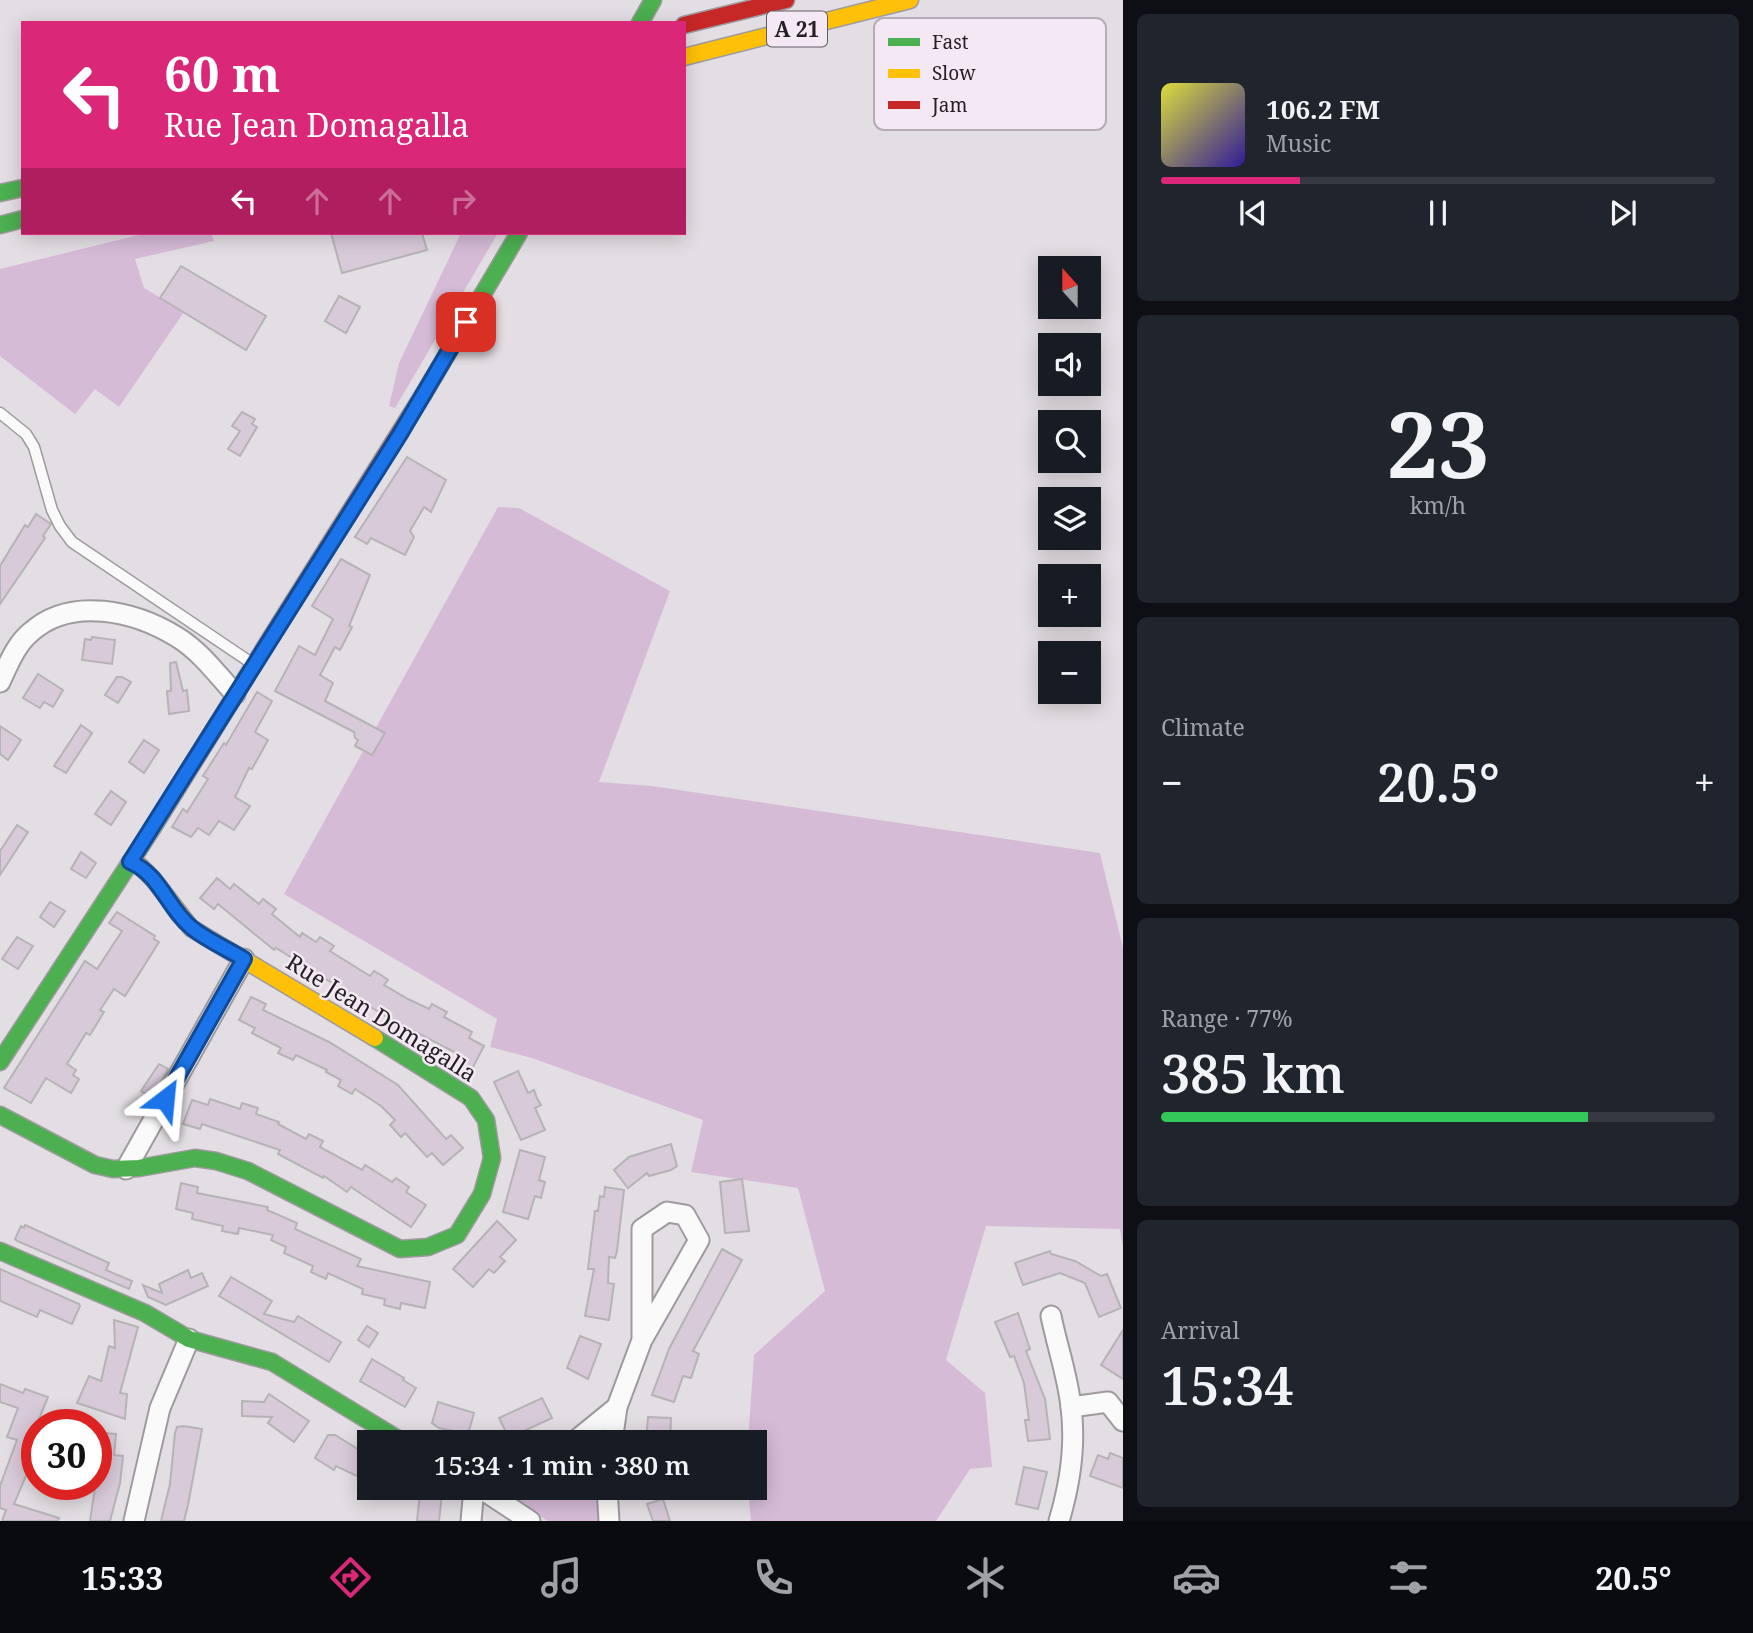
<!DOCTYPE html>
<meta charset="utf-8">
<style>
body{margin:0;font-family:"Noto Serif",serif;background:#20242c;color:#f1f3f6;height:100vh;display:flex;flex-direction:column;font-size:26px;white-space:nowrap}
*{box-sizing:border-box;margin:0}
p{font-size:23px;color:#9ea1a6}
.icon{flex:none;width:38px;height:38px;fill:none;stroke:currentColor;stroke-width:2;stroke-linecap:round;stroke-linejoin:round}
.map{position:relative;flex:1;overflow:hidden}
.side{display:flex;flex-direction:column;gap:14px;padding:14px;background:#0d0f14;width:630px}
.side>*{flex:none}
.banner{position:absolute;left:21px;top:21px;width:665px;height:214px;border-radius:0px;box-shadow:0 4px 18px #0003;background:#db2777;color:#fff;overflow:hidden}
.needle{width:46px;rotate:339deg}
.fabs{position:absolute;left:1038px;top:256px;display:grid;gap:14px}
.fabs a{display:grid;place-items:center;width:63px;height:63px;border-radius:0px;background:#171b24;box-shadow:0 4px 18px #0003;font-size:35px}
.speed{position:absolute;left:21px;top:1409px;display:flex;gap:14px;font-size:35px;font-weight:700;text-align:center}
.speed>*{display:grid;place-content:center;width:91px;height:91px;border-radius:50%;background:#171b24;box-shadow:0 4px 18px #0003;line-height:1}
.speed .limit{border:10px solid #d22;background:#fff;color:#111}
.pin{position:absolute;display:grid;place-items:center;width:60px;height:60px;color:#fff;margin:-30px;border-radius:14px;box-shadow:0 4px 10px #0006}
.me{position:absolute;width:77px;margin:-38px;rotate:29deg;stroke-linejoin:round;filter:drop-shadow(0 0 5px #0008)}
.turn{display:flex;align-items:center;gap:24px;height:147px;padding:0 28px;font-size:32px}
.turn .icon{width:91px;height:91px;stroke-width:2.5}
.turn b{display:block;font-size:49px;line-height:60px}
.lanes{display:flex;align-items:center;height:66px;padding:0 28px;background:#0003;justify-content:center;gap:35px;direction:ltr}
.lanes .off{opacity:.35}
.big{font-size:52px;font-weight:600;line-height:1.1}
.side .widget{flex:1;display:flex;flex-direction:column;justify-content:center;gap:10px;min-width:0;padding:0 24px;border-radius:10px;background:#20242c}
.side .dial{align-items:center;gap:0}
.dial b{font-size:91px;line-height:1}
.song{display:flex;align-items:center;gap:21px}
.cover{width:84px;height:84px;border-radius:10px;background:linear-gradient(135deg,hsl(60 70% 55%),hsl(250 70% 35%))}
.played{height:7px;border-radius:4px;background:linear-gradient(90deg,#db2777 25%,#363941 25%)}
.keys{display:flex;justify-content:space-around;direction:ltr}
.heat{display:flex;justify-content:space-between;align-items:center;font-size:38px;direction:ltr}
.charge{height:10px;border-radius:5px;background:linear-gradient(90deg,#34c759 77%,#363941 0)}
.trip{position:absolute;left:357px;top:1430px;width:410px;height:70px;border-radius:0px;background:#171b24;box-shadow:0 4px 18px #0003;font-weight:600;line-height:70px;text-align:center}
.dock{display:flex;height:112px;justify-content:space-around;align-items:center;background:#090b0e;color:#9ea1a6}
.dock .icon{width:49px;height:49px}
.dock .current{color:#db2777}
.dock b{font-size:32px;color:#f1f3f6}
main{display:flex;flex:1;min-height:0}
.map>svg:first-child{display:block}
.green{fill:#d6bbd7}
.building{fill:#d9cada;stroke:#b6b3b6;stroke-width:2}
.lines{fill:none;stroke-linecap:round;stroke-linejoin:round}
.lane-casing{stroke:#9e9a9e;stroke-width:13}
.street-casing{stroke:#9e9a9e;stroke-width:23}
.fast-casing{stroke:#9e9a9e;stroke-width:19}
.slow-casing{stroke:#9e9a9e;stroke-width:19}
.jam-casing{stroke:#9e9a9e;stroke-width:19}
.lane{stroke:#fbfafb;stroke-width:10}
.street{stroke:#fbfafb;stroke-width:19}
.fast{stroke:#4caf50;stroke-width:16}
.slow{stroke:#ffc107;stroke-width:16}
.jam{stroke:#c62828;stroke-width:16}
.route-casing{stroke:#114b97;stroke-width:18}
.route{stroke:#1a73e8;stroke-width:12}
.labels{text-anchor:middle;dominant-baseline:central;stroke-width:5;stroke-linejoin:round;paint-order:stroke}
.shield{fill:#f3e8f3;stroke:#625c62;stroke-width:2}
.shield-label{font-size:21px;font-weight:bold;fill:#242024}
.street-label{font-size:23px;fill:#242024;stroke:#f3e8f3}
.key{fill:#f3e8f3;stroke:#b5acb5;stroke-width:2}
.key-label{font-size:19px;fill:#242024}
</style>
<main>
<div class="map">
<svg width="1123" height="1521" viewBox="0 0 1123 1521">
<rect width="100%" height="100%" fill="#e3dee3"/>
<!-- green -->
<g class="green">
<polygon points="147,233 211,233 214,241 135,259 144,288 184,312 119,407 95,389 75,414 0,356 0,269"/>
<polygon points="461,233 498,233 395,408 389,406 399,363"/>
<polygon points="498,507 519,508 670,591 599,782 652,786 1100,853 1123,948 1123,1247 1120,1229 986,1226 946,1360 985,1393 992,1467 970,1469 936,1521 751,1521 748,1488 754,1488 754,1442 748,1442 754,1355 825,1291 798,1188 691,1172 703,1120 532,1058 490,1047 497,1019 284,894"/>
<polygon points="503,1488 603,1488 603,1521 548,1521 506,1495"/>
</g>
<!-- building -->
<g class="building">
<polygon points="331,233 422,233 427,250 342,273"/>
<polygon points="181,266 266,316 246,350 160,298"/>
<polygon points="339,296 360,307 346,333 325,321"/>
<polygon points="242,412 255,419 252,424 257,427 240,456 228,449 240,431 232,426"/>
<polygon points="407,457 446,480 431,512 424,507 410,531 414,537 405,555 371,538 367,544 355,537"/>
<polygon points="36,514 51,524 43,536 45,538 0,604 0,566 25,525 28,527"/>
<polygon points="341,559 370,575 349,626 352,627 340,650 335,647 320,675 333,683 325,701 385,733 372,755 355,746 358,740 355,738 354,732 275,691 299,646 315,655 333,619 312,606"/>
<polygon points="92,637 115,640 112,664 82,660 85,639 91,640"/>
<polygon points="176,662 183,691 187,690 189,711 169,714 167,691 171,691 170,663"/>
<polygon points="38,674 63,690 53,707 44,702 40,708 23,698"/>
<polygon points="117,677 122,677 131,682 118,703 105,695"/>
<polygon points="257,692 272,701 255,732 268,740 252,769 249,768 235,797 250,806 234,830 219,821 209,835 198,828 191,837 172,827 183,809 187,812 208,779 203,776 224,743 226,745"/>
<polygon points="81,725 92,733 66,773 54,766"/>
<polygon points="0,726 21,740 8,760 0,754"/>
<polygon points="144,740 159,750 144,773 129,762"/>
<polygon points="111,791 126,802 111,825 95,814"/>
<polygon points="17,825 28,832 0,875 0,851"/>
<polygon points="81,852 96,863 86,878 71,869"/>
<polygon points="217,878 230,889 234,884 259,904 263,899 276,909 272,914 300,937 302,933 316,942 320,937 334,946 330,951 370,976 374,971 381,975 388,980 384,985 408,999 429,1009 432,1004 447,1012 444,1017 472,1032 469,1038 484,1046 472,1069 457,1061 460,1055 385,1016 276,948 274,950 218,904 214,909 200,898"/>
<polygon points="50,902 65,911 54,927 40,917"/>
<polygon points="117,912 155,936 154,939 159,942 125,996 114,989 100,1010 104,1012 90,1035 86,1033 67,1064 76,1070 73,1075 79,1079 71,1093 46,1078 31,1103 4,1088 85,961 97,969 122,931 109,923"/>
<polygon points="17,937 33,946 18,969 2,959"/>
<polygon points="251,997 266,1004 263,1010 329,1042 398,1085 446,1139 451,1135 463,1148 443,1165 432,1153 427,1157 405,1133 401,1137 390,1125 395,1120 381,1106 355,1089 352,1094 338,1086 341,1080 326,1072 327,1070 296,1055 293,1060 278,1053 281,1048 252,1033 255,1028 239,1020"/>
<polygon points="159,1064 168,1069 152,1098 141,1091"/>
<polygon points="518,1071 528,1093 534,1090 537,1098 541,1105 535,1108 545,1130 521,1140 494,1082"/>
<polygon points="210,1099 240,1109 242,1103 258,1108 256,1114 279,1122 278,1124 306,1139 309,1134 323,1141 320,1147 362,1170 365,1165 392,1182 396,1178 409,1187 406,1192 426,1205 411,1227 351,1187 347,1192 324,1176 323,1178 278,1154 280,1150 202,1124 200,1129 183,1124 192,1100 208,1105"/>
<polygon points="671,1144 677,1166 671,1170 649,1176 647,1173 628,1188 614,1170 629,1157"/>
<polygon points="520,1150 545,1157 539,1180 545,1182 541,1198 535,1196 528,1219 503,1212"/>
<polygon points="742,1179 749,1231 725,1233 720,1182"/>
<polygon points="181,1183 198,1187 197,1193 268,1207 267,1210 297,1223 295,1229 361,1259 357,1266 430,1282 425,1308 401,1303 400,1309 384,1305 385,1299 362,1294 363,1289 328,1273 326,1279 311,1272 313,1266 284,1253 286,1247 271,1240 273,1235 239,1228 238,1234 222,1231 223,1226 192,1219 193,1213 176,1209"/>
<polygon points="605,1187 624,1190 617,1251 615,1258 609,1257 608,1283 614,1284 609,1320 585,1316 594,1269 588,1269 595,1211 598,1211 600,1196 604,1197"/>
<polygon points="497,1221 516,1240 500,1257 505,1261 494,1273 489,1269 473,1287 453,1269"/>
<polygon points="25,1225 109,1263 106,1270 132,1281 129,1289 17,1241 15,1239 21,1226 24,1228"/>
<polygon points="722,1249 742,1260 693,1351 699,1354 691,1378 683,1376 674,1402 652,1395 669,1349"/>
<polygon points="1050,1251 1051,1254 1075,1261 1101,1276 1107,1274 1121,1308 1099,1317 1085,1283 1060,1273 1023,1285 1015,1263"/>
<polygon points="0,1269 79,1304 80,1306 72,1324 40,1310 37,1317 0,1301"/>
<polygon points="188,1270 191,1278 202,1273 208,1286 166,1305 148,1297 143,1285 162,1293 159,1284"/>
<polygon points="231,1277 272,1301 264,1314 294,1322 298,1316 341,1342 329,1362 219,1296"/>
<polygon points="1018,1313 1030,1349 1026,1351 1045,1399 1050,1439 1028,1441 1025,1420 1029,1420 1024,1383 1014,1356 1010,1357 995,1322"/>
<polygon points="114,1320 138,1327 120,1393 127,1394 125,1419 77,1403 89,1376 101,1381 109,1346 115,1348"/>
<polygon points="367,1326 378,1333 369,1347 358,1340"/>
<polygon points="1123,1330 1123,1379 1101,1365"/>
<polygon points="580,1336 601,1344 588,1379 567,1368"/>
<polygon points="372,1359 404,1378 403,1380 416,1388 405,1407 360,1381"/>
<polygon points="0,1384 23,1393 25,1389 48,1397 37,1424 37,1437 30,1455 34,1457 14,1504 59,1518 58,1521 2,1521 6,1510 0,1508 0,1486 17,1440 7,1437 18,1408 0,1402"/>
<polygon points="269,1394 309,1421 294,1442 268,1423 272,1417 242,1416 242,1401 264,1402"/>
<polygon points="542,1398 552,1418 509,1438 499,1418"/>
<polygon points="438,1402 474,1413 468,1434 439,1428 432,1423"/>
<polygon points="648,1417 671,1418 670,1442 646,1442"/>
<polygon points="184,1426 202,1429 188,1505 184,1521 161,1521 170,1484 175,1433 177,1427"/>
<polygon points="103,1433 116,1434 114,1455 123,1456 120,1483 110,1521 90,1521"/>
<polygon points="328,1435 335,1435 369,1456 369,1460 359,1477 336,1466 334,1470 315,1458"/>
<polygon points="1110,1453 1123,1458 1123,1488 1090,1476 1098,1455 1108,1459"/>
<polygon points="1024,1467 1047,1472 1038,1509 1016,1504"/>
<polygon points="420,1493 442,1495 439,1521 417,1521"/>
<polygon points="663,1499 670,1521 653,1521 647,1504"/>
</g>
<g class="lines">
<!-- lane casing -->
<g class="lane-casing">
<polyline id="lane" points="0,413 26,434 34,447 52,510 60,526 72,542 253,664"/>
</g>
<!-- street casing -->
<g class="street-casing">
<g id="street">
<path d="M0,682C8,665 16,644 31,632C71,596 135,611 177,637C200,651 217,674 235,694"/>
<polyline points="126,1169 244,959"/>
<path d="M1051,1316C1057,1346 1068,1377 1071,1407C1076,1446 1070,1484 1059,1521"/>
<polyline points="1071,1407 1108,1402 1123,1421"/>
<polyline points="574,1442 617,1407"/>
<polyline points="612,1442 617,1407 642,1340 699,1240 685,1215 667,1212 642,1229 642,1340"/>
<polyline points="480,1488 530,1521"/>
<polyline points="607,1488 609,1521"/>
<polyline points="134,1521 160,1408 189,1339"/>
<polyline points="471,1521 474,1488"/>
</g>
</g>
<!-- fast casing -->
<g class="fast-casing">
<g id="fast">
<polyline points="640,23 653,0"/>
<polyline points="0,193 23,188"/>
<polyline points="0,225 23,219"/>
<polyline points="423,395 519,233"/>
<polyline points="0,1062 152,829 280,623"/>
<polyline points="0,1115 95,1165 113,1169 139,1168 195,1158 216,1161 248,1171 400,1249 428,1247 457,1235 482,1194 492,1158 486,1120 471,1098 375,1038"/>
<polyline points="0,1251 145,1313 189,1339 272,1362 403,1442"/>
</g>
</g>
<!-- slow casing -->
<g class="slow-casing">
<g id="slow">
<polyline points="684,57 910,0"/>
<polyline points="130,862 140,866 153,879 191,928 375,1038"/>
</g>
</g>
<!-- jam casing -->
<g class="jam-casing">
<g id="jam">
<polyline points="684,25 786,0"/>
<polyline points="280,623 423,395"/>
</g>
</g>
<!-- lane -->
<use href="#lane" class="lane"/>
<!-- street -->
<use href="#street" class="street"/>
<!-- fast -->
<use href="#fast" class="fast"/>
<!-- slow -->
<use href="#slow" class="slow"/>
<!-- jam -->
<use href="#jam" class="jam"/>
</g>
<g class="lines">
<!-- route casing -->
<g class="route-casing">
<path id="route" d="M165,1099L244,959C227,949 207,940 192,928C168,909 160,874 130,862L400,434L466,322"/>
</g>
<!-- route -->
<use href="#route" class="route"/>
</g>
<g class="labels">
<!-- shield labels -->
<rect class="shield" x="767" y="11.5" width="60" height="35" rx="5"/>
<g class="shield-label">
<text x="797" y="29">A 21</text>
</g>
<!-- street labels -->
<g class="street-label">
<text transform="translate(382 1017) rotate(32)">Rue Jean Domagalla</text>
</g>
</g>
<!-- legend -->
<rect x="874" y="18" width="232" height="112" rx="10" class="key"/>
<rect x="888" y="38" width="32" height="8" fill="#4caf50"/>
<rect x="888" y="69" width="32" height="9" fill="#ffc107"/>
<rect x="888" y="101" width="32" height="8" fill="#c62828"/>
<g class="key-label">
<text x="932" y="49">Fast</text>
<text x="932" y="80">Slow</text>
<text x="932" y="112">Jam</text>
</g>
</svg>
<div class="fabs">
<a><svg class="needle" viewBox="-14 -14 28 28"><path d="M0-13l5 13h-10z" fill="#e53935"/><path d="M0 13l5-13h-10z" fill="#9ea1a6"/></svg></a>
<a><svg class="icon" aria-label="sound" viewBox="0 0 24 24"><path d="M4 9h4l5-4v14l-5-4H4zM17 9q2 3 0 6"/></svg></a>
<a><svg class="icon" aria-label="search" viewBox="0 0 24 24"><circle cx="10" cy="10" r="6"/><path d="M15 15l6 6"/></svg></a>
<a><svg class="icon" aria-label="layers" viewBox="0 0 24 24"><path d="M12 4l9 5-9 5-9-5zM3 14l9 5 9-5"/></svg></a>
<a>+</a>
<a>−</a>
</div>
<div class="speed"><div class="limit">30</div></div>
<div class="pin" style="left:466px;top:322px;background:#d93025"><svg class="icon" aria-label="arrive" viewBox="0 0 24 24"><path d="M6 21V4h12l-3 4 3 4H6"/></svg></div>
<svg class="me" style="left:165px;top:1099px" viewBox="-20 -20 40 40"><path d="M0-17L14 15 0 8-14 15z" fill="#1a73e8" stroke="#fff" stroke-width="4"/></svg>
<div class="trip">15:34 · 1 min · 380 m</div>
<div class="banner">
<div class="turn"><svg class="icon" aria-label="left" viewBox="0 0 24 24"><path d="M17 20v-9H6M10 6l-5 5 5 5"/></svg><div><b>60 m</b>Rue Jean Domagalla</div></div>
<div class="lanes"><svg class="icon" aria-label="left" viewBox="0 0 24 24"><path d="M17 20v-9H6M10 6l-5 5 5 5"/></svg><svg class="icon off" aria-label="ahead" viewBox="0 0 24 24"><path d="M12 20V5M6 11l6-6 6 6"/></svg><svg class="icon off" aria-label="ahead" viewBox="0 0 24 24"><path d="M12 20V5M6 11l6-6 6 6"/></svg><svg class="icon off" aria-label="right" viewBox="0 0 24 24"><path d="M7 20v-9h11M14 6l5 5-5 5"/></svg></div>
</div>
</div>
<section class="side">
<div class="widget">
<div class="song"><i class="cover"></i><div><b>106.2 FM</b><p>Music</p></div></div>
<div class="played"></div>
<div class="keys"><svg class="icon" aria-label="previous" viewBox="0 0 24 24"><path d="M18 5L8 12l10 7zM5 5v14"/></svg><svg class="icon" aria-label="pause" viewBox="0 0 24 24"><path d="M8 5v14M16 5v14"/></svg><svg class="icon" aria-label="next" viewBox="0 0 24 24"><path d="M6 5l10 7-10 7zM19 5v14"/></svg></div>
</div>
<div class="widget dial"><b>23</b><p>km/h</p></div>
<div class="widget"><p>Climate</p>
<div class="heat"><a>−</a><b class="big">20.5°</b><a>+</a></div>
</div>
<div class="widget"><p>Range · 77%</p><b class="big">385 km</b><div class="charge"></div></div>
<div class="widget"><p>Arrival</p><b class="big">15:34</b></div>
</section>
</main>
<nav class="dock">
<b>15:33</b>
<svg class="icon current" aria-label="directions" viewBox="0 0 24 24"><path d="M12 3l9 9-9 9-9-9zM9 14v-3h6M13 9l2 2-2 2"/></svg>
<svg class="icon" aria-label="music" viewBox="0 0 24 24"><path d="M9 18V5l10-2v13"/><circle cx="6" cy="18" r="3"/><circle cx="16" cy="16" r="3"/></svg>
<svg class="icon" aria-label="phone" viewBox="0 0 24 24"><path d="M5 4h4l2 5-3 2q2 4 5 5l2-3 5 2v4C11 20 4 13 5 4z"/></svg>
<svg class="icon" aria-label="climate" viewBox="0 0 24 24"><path d="M12 3v18M4 7l16 10M4 17L20 7"/></svg>
<svg class="icon" aria-label="car" viewBox="0 0 24 24"><path d="M5 17H2v-5l4-1 3-4h7l3 4 3 1v5h-3M9 17h6M6 11h13"/><circle cx="7" cy="17" r="2"/><circle cx="17" cy="17" r="2"/></svg>
<svg class="icon" aria-label="filters" viewBox="0 0 24 24"><path d="M4 7h16M4 17h16"/><circle cx="9" cy="7" r="2"/><circle cx="15" cy="17" r="2"/></svg>
<b>20.5°</b>
</nav>
